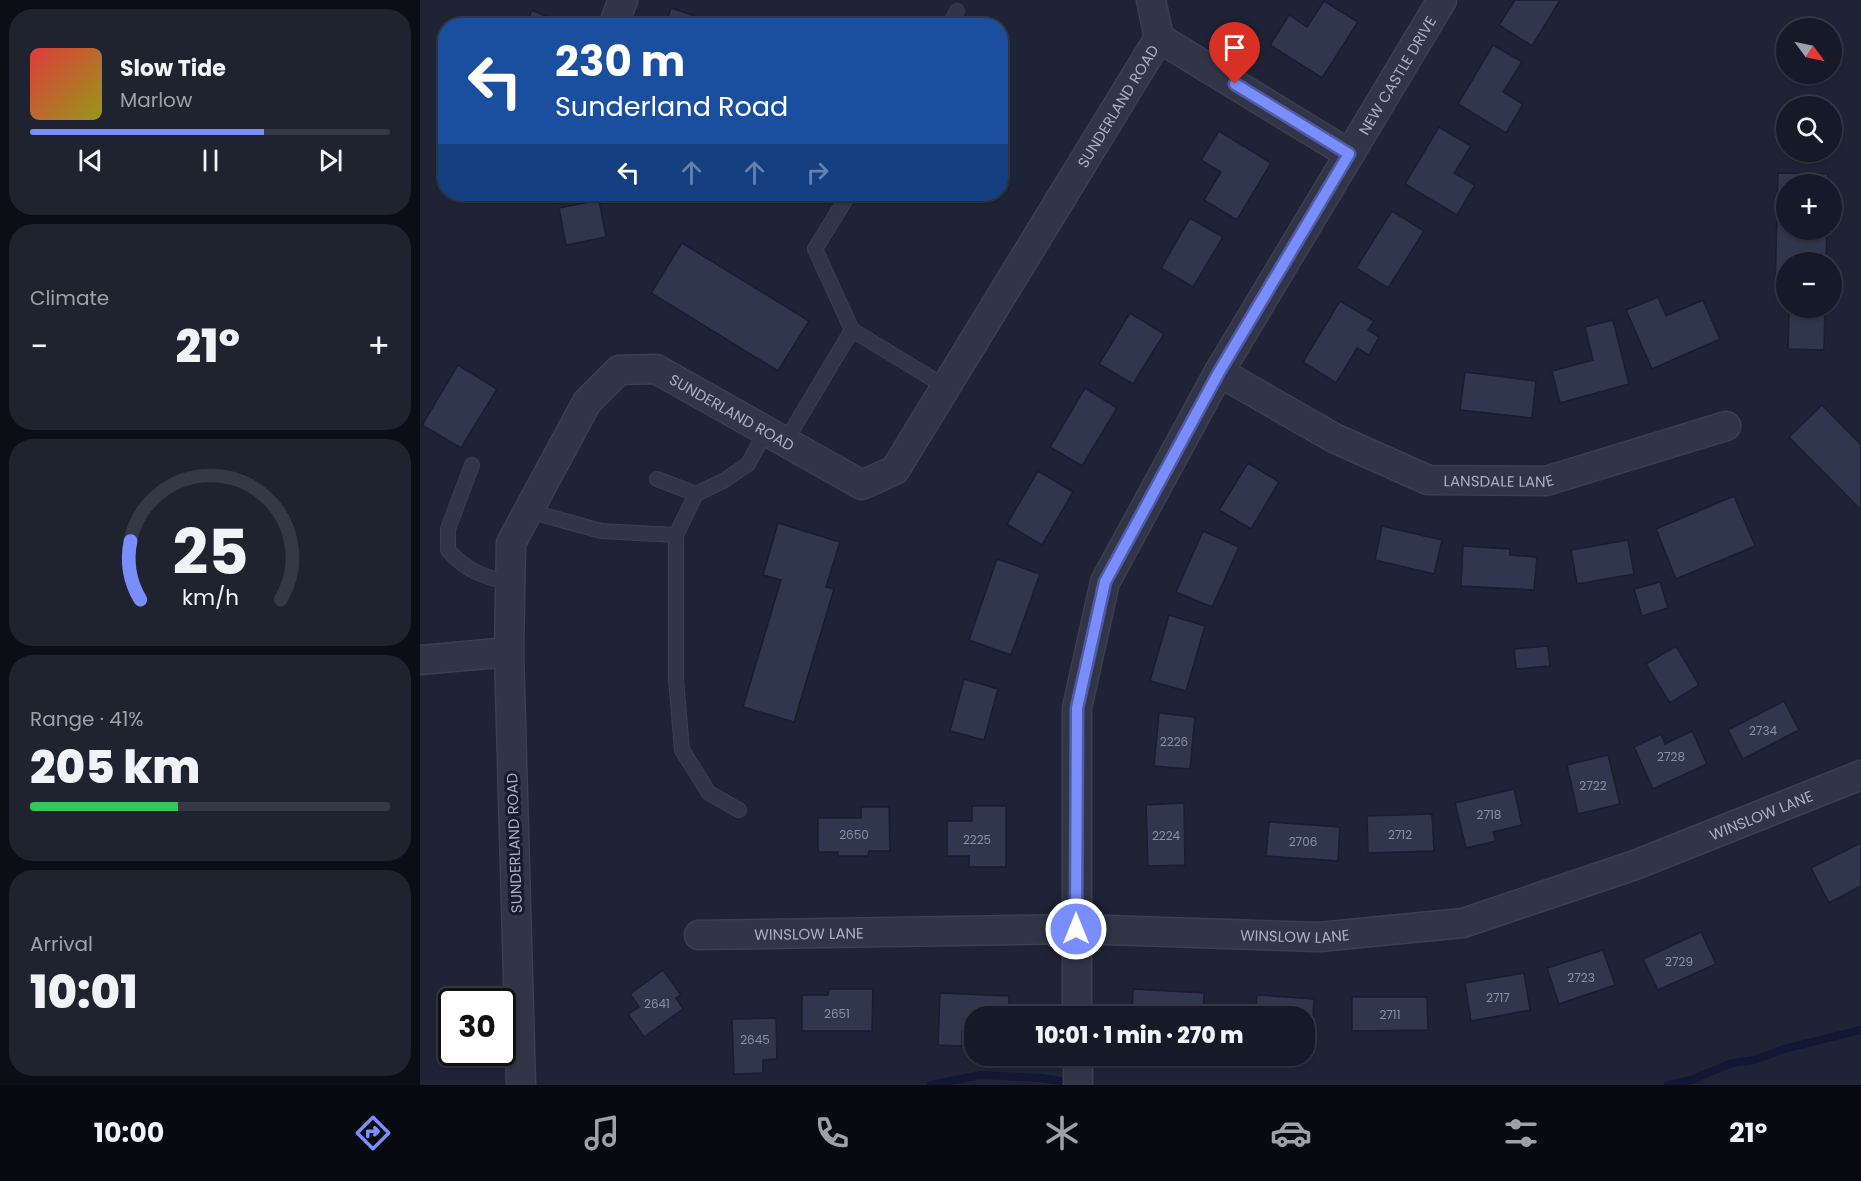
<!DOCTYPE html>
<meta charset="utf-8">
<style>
body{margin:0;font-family:Poppins,sans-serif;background:#1f2330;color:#f1f3f6;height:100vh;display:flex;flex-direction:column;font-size:22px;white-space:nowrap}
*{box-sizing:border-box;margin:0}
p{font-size:20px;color:#9ea1a8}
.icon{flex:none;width:33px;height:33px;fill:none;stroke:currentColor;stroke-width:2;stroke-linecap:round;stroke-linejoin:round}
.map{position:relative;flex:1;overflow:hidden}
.sheet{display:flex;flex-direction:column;gap:9px;padding:9px;background:#0c0e16;width:420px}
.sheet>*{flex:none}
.banner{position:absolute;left:18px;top:18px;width:570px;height:183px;border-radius:24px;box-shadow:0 2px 4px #0004,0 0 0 2px #353845;background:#1a4fa0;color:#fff;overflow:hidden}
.needle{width:39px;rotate:123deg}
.controls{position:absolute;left:1356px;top:18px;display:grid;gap:12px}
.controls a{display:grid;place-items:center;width:66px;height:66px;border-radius:50%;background:#161a28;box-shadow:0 2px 4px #0004,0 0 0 2px #353845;font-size:30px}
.speed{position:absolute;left:18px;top:988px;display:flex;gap:12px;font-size:30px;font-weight:700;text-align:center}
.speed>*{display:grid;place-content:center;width:78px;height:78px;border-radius:50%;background:#161a28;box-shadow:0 2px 4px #0004,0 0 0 2px #353845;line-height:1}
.speed .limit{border:3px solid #111;border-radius:9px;background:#fff;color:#111}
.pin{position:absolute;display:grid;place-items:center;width:51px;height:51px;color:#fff;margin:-62px -26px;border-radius:50% 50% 50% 0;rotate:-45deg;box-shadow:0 0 6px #0007}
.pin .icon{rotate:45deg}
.me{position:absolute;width:66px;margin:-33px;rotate:0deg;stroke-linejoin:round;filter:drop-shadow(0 0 4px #0008)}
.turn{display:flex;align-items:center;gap:21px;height:126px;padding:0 18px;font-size:27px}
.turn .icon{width:78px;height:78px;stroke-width:2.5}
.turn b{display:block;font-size:42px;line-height:51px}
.lanes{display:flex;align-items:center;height:57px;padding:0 18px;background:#0003;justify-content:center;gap:30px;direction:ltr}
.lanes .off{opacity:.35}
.big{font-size:45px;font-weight:800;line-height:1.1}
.sheet .tile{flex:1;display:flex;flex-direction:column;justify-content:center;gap:9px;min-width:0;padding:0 21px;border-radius:24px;background:#1f2330}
.sheet .dial{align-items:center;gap:0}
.dial svg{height:156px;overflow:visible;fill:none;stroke:#353845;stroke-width:7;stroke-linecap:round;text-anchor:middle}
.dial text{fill:#f1f3f6;stroke:none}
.song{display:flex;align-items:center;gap:18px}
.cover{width:72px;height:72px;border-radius:9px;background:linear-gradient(135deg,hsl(0 70% 55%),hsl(60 70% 35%))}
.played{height:6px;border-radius:3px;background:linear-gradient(90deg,#798dfc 65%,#353845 65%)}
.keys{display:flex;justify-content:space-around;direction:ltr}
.heat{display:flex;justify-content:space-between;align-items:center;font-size:33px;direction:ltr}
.charge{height:9px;border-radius:4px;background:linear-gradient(90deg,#34c759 41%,#353845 0)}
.trip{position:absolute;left:544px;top:1006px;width:351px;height:60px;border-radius:24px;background:#161a28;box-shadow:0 2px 4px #0004,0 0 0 2px #353845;font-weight:800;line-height:60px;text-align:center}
.menu{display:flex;height:96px;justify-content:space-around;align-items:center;background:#090a10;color:#9ea1a8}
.menu .icon{width:42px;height:42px}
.menu .on{color:#798dfc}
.menu b{font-size:27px;color:#f1f3f6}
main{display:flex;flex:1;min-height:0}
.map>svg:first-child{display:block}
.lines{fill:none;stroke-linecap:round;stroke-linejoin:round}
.stream{stroke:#121833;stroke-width:8}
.building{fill:#30364d;stroke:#191d2d;stroke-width:1.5}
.lane-casing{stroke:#3b3f50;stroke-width:16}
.street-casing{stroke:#3b3f50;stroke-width:31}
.lane{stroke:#313547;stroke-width:14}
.street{stroke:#313547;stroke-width:28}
.route-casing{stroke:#4f5ca4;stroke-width:15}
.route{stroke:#798dfc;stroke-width:10}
.labels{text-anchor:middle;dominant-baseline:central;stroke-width:6;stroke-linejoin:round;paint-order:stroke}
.number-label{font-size:12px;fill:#8a8fa4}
.street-label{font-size:15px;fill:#abafc4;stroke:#171b2b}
</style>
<main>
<section class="sheet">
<div class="tile">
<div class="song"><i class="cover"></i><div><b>Slow Tide</b><p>Marlow</p></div></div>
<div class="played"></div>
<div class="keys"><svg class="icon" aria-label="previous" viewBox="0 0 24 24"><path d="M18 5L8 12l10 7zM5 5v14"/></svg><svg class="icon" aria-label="pause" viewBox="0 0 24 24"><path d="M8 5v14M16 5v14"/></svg><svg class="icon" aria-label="next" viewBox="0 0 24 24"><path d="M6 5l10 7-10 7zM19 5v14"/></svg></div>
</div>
<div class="tile"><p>Climate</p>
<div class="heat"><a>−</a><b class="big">21°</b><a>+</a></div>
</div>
<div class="tile dial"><svg viewBox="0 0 100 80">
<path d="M14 69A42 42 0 1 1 86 69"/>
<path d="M14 69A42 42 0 0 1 9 39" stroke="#798dfc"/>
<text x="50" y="56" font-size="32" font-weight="700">25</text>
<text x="50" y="72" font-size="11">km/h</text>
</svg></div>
<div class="tile"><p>Range · 41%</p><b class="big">205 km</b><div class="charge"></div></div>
<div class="tile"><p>Arrival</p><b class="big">10:01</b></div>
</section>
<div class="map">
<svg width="1441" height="1085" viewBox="0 0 1441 1085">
<rect width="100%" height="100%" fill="#1e2336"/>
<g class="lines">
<!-- stream -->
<g class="stream">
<polyline points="511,1085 560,1075 622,1078 652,1083"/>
<polyline points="1248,1085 1271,1080 1312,1063 1335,1060 1364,1049 1441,1030"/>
</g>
</g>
<!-- building -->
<g class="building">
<polygon points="1095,0 1140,0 1112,46 1079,25"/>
<polygon points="904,1 938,22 902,78 850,45 869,15 887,27"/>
<polygon points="251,8 293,22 291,26 245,26"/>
<polygon points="112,10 146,26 105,26"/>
<polygon points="1073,45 1102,62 1083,92 1103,104 1086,133 1038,104"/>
<polygon points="1019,127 1051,146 1034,173 1055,185 1037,215 985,184"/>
<polygon points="799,131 851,163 817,220 784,200 801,172 781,160"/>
<polygon points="1358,173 1408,174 1408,184 1366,184 1366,230 1407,230 1406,262 1366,262 1366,290 1355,290"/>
<polygon points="179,200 186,237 146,245 139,208"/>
<polygon points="972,211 1004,231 968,288 936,268"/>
<polygon points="770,218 803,237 773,287 741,268"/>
<polygon points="262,243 389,321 358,371 231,293"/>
<polygon points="1238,297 1246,316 1283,300 1300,339 1232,369 1206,310"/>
<polygon points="920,301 954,321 948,330 959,337 949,355 937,348 916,383 883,362"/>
<polygon points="1369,308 1405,308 1404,350 1368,349"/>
<polygon points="710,313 744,334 713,384 679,364"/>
<polygon points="1193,320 1209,384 1140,403 1132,371 1173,360 1165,327"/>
<polygon points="38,365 77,389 41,448 2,425"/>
<polygon points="1045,372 1116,381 1112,418 1040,410"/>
<polygon points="665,388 697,408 662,466 630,447"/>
<polygon points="1402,405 1441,445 1441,510 1369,437"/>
<polygon points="828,463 859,482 831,529 799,510"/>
<polygon points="618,471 653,492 622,545 587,524"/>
<polygon points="1314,496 1335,546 1256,579 1236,529"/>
<polygon points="358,523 420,542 406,587 414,589 374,722 323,707 361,580 343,575"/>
<polygon points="962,526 1022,540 1014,574 955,560"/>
<polygon points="783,531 819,547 792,607 756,592"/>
<polygon points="1208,540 1214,574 1157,584 1151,550"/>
<polygon points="1043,546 1090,549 1090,555 1117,557 1114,590 1041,586"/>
<polygon points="577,559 620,574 591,655 549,640"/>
<polygon points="1240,582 1248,608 1222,616 1214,589"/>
<polygon points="749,615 785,626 766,691 730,681"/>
<polygon points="1128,646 1130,666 1096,669 1094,649"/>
<polygon points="1256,646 1279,685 1250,703 1226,664"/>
<polygon points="544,679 578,689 564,740 530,731"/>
<polygon points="1364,701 1379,730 1323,759 1308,730"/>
<polygon points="739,713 775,717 770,769 734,766"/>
<polygon points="1272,731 1287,764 1233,789 1214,747 1241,734 1245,744"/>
<polygon points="1188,755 1200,804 1158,814 1147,765"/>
<polygon points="1094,789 1102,825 1073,832 1076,841 1046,848 1035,803"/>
<polygon points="764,803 765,865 728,866 726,805"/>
<polygon points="552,806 586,806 586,867 549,867 549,856 527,856 527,821 552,821"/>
<polygon points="441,807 469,807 470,851 449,851 448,856 418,856 418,852 398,852 398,818 441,818"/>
<polygon points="1012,814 1014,851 948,853 947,816"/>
<polygon points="849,822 920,827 918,861 846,856"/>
<polygon points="1441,843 1441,886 1409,903 1391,868"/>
<polygon points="1281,932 1296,964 1238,990 1223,959"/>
<polygon points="1183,950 1195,985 1139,1004 1127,968"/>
<polygon points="243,970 261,995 256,998 263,1009 224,1037 208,1014 219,1007 210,994"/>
<polygon points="1104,973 1110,1010 1051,1021 1045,983"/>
<polygon points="409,989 453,989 452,1031 382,1031 382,995 408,995"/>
<polygon points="713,989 784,993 783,1017 712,1017"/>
<polygon points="520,993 589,996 589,1017 555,1017 555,1032 542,1031 542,1046 518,1045"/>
<polygon points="837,995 894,999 892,1033 885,1032 885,1017 835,1017"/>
<polygon points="932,997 1007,997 1008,1030 932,1031"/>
<polygon points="356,1018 357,1059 343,1060 343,1073 314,1074 312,1019"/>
</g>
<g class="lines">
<!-- lane casing -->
<g class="lane-casing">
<g id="lane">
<polyline points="529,26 537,11"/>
<polyline points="429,194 395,249 432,330 526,387"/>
<polyline points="365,442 432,330"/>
<path d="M52,465L28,529V550C46,571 64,577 91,583"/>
<polyline points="237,479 276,494"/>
<polyline points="109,511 181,531 256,535 256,679 262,750 289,793 319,810"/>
<polyline points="256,535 276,494 305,480 328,464 346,431"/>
</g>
</g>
<!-- street casing -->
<g class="street-casing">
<g id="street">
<polyline points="731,0 739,38 929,154"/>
<polyline points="193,26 203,0"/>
<path id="s1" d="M799,372L914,438L1008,480L1126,481L1306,426"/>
<polyline points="0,660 89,652"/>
<path id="s2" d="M279,935L656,929L899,937L1043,923L1215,865L1441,775"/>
<path id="s3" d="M657,1017V708L685,582L799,372L1022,0"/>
<polyline points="658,1056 658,1085"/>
<path id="s4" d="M101,1085L89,652L91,543L167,402L199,370L236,369L442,485L475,470L739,38"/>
</g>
</g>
<!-- lane -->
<use href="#lane" class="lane"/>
<!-- street -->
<use href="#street" class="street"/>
</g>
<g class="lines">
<!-- route casing -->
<g class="route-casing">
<polyline id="route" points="656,929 657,708 685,582 799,372 929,154 815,84"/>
</g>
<!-- route -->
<use href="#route" class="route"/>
</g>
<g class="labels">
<!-- number labels -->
<g class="number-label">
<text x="1343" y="730">2734</text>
<text x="754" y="741">2226</text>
<text x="1251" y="756">2728</text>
<text x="1173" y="785">2722</text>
<text x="1069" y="814">2718</text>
<text x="434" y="834">2650</text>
<text x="980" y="834">2712</text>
<text x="746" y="835">2224</text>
<text x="557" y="839">2225</text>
<text x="883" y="841">2706</text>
<text x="1259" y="961">2729</text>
<text x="1161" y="977">2723</text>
<text x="1078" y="997">2717</text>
<text x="237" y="1003">2641</text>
<text x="417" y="1013">2651</text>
<text x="970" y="1014">2711</text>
<text x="335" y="1039">2645</text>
</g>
<!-- street labels -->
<g class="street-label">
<text stroke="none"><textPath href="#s3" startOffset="1023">NEW CASTLE DRIVE</textPath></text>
<text stroke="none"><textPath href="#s4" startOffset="1484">SUNDERLAND ROAD</textPath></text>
<text stroke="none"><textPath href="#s4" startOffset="872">SUNDERLAND ROAD</textPath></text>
<text stroke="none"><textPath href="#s1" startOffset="306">LANSDALE LANE</textPath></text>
<text stroke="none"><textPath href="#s2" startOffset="1082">WINSLOW LANE</textPath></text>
<text transform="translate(94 843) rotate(-92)">SUNDERLAND ROAD</text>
<text stroke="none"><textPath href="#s2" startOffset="110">WINSLOW LANE</textPath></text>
<text stroke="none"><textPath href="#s2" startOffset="596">WINSLOW LANE</textPath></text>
</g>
</g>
</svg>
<div class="controls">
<a><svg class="needle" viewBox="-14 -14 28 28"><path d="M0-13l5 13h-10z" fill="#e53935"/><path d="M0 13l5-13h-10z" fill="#9ea1a8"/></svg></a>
<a><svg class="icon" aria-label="search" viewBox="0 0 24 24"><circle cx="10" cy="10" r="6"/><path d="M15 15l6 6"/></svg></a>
<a>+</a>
<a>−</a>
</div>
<div class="speed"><div class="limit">30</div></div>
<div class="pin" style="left:815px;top:84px;background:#d93025"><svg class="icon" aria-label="arrive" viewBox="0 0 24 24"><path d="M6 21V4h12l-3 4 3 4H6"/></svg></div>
<svg class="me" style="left:656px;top:929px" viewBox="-20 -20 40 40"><circle r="17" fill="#798dfc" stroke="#fff" stroke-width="3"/><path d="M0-11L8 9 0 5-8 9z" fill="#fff"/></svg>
<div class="trip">10:01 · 1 min · 270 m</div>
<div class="banner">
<div class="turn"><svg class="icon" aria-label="left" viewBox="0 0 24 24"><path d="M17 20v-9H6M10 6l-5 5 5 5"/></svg><div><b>230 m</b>Sunderland Road</div></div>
<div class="lanes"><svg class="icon" aria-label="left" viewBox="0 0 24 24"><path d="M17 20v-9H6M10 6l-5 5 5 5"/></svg><svg class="icon off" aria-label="ahead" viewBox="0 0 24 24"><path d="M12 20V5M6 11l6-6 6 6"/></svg><svg class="icon off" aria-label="ahead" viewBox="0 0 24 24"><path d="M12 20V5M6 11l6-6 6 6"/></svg><svg class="icon off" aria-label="right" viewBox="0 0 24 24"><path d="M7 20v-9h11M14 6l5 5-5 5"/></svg></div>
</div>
</div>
</main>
<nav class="menu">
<b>10:00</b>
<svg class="icon on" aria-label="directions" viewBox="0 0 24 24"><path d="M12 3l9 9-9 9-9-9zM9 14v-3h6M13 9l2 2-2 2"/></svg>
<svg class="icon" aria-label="music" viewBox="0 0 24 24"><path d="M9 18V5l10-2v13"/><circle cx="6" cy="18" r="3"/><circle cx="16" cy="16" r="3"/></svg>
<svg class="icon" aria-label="phone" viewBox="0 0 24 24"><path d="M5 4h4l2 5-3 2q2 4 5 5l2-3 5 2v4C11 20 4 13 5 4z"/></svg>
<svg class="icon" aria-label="climate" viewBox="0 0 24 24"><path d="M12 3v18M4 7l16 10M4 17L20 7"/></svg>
<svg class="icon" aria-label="car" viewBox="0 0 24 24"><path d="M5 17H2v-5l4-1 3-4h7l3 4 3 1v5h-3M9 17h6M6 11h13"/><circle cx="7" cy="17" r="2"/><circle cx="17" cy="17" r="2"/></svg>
<svg class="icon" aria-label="filters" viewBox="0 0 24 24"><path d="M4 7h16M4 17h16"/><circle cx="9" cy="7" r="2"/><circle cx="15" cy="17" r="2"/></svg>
<b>21°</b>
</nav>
